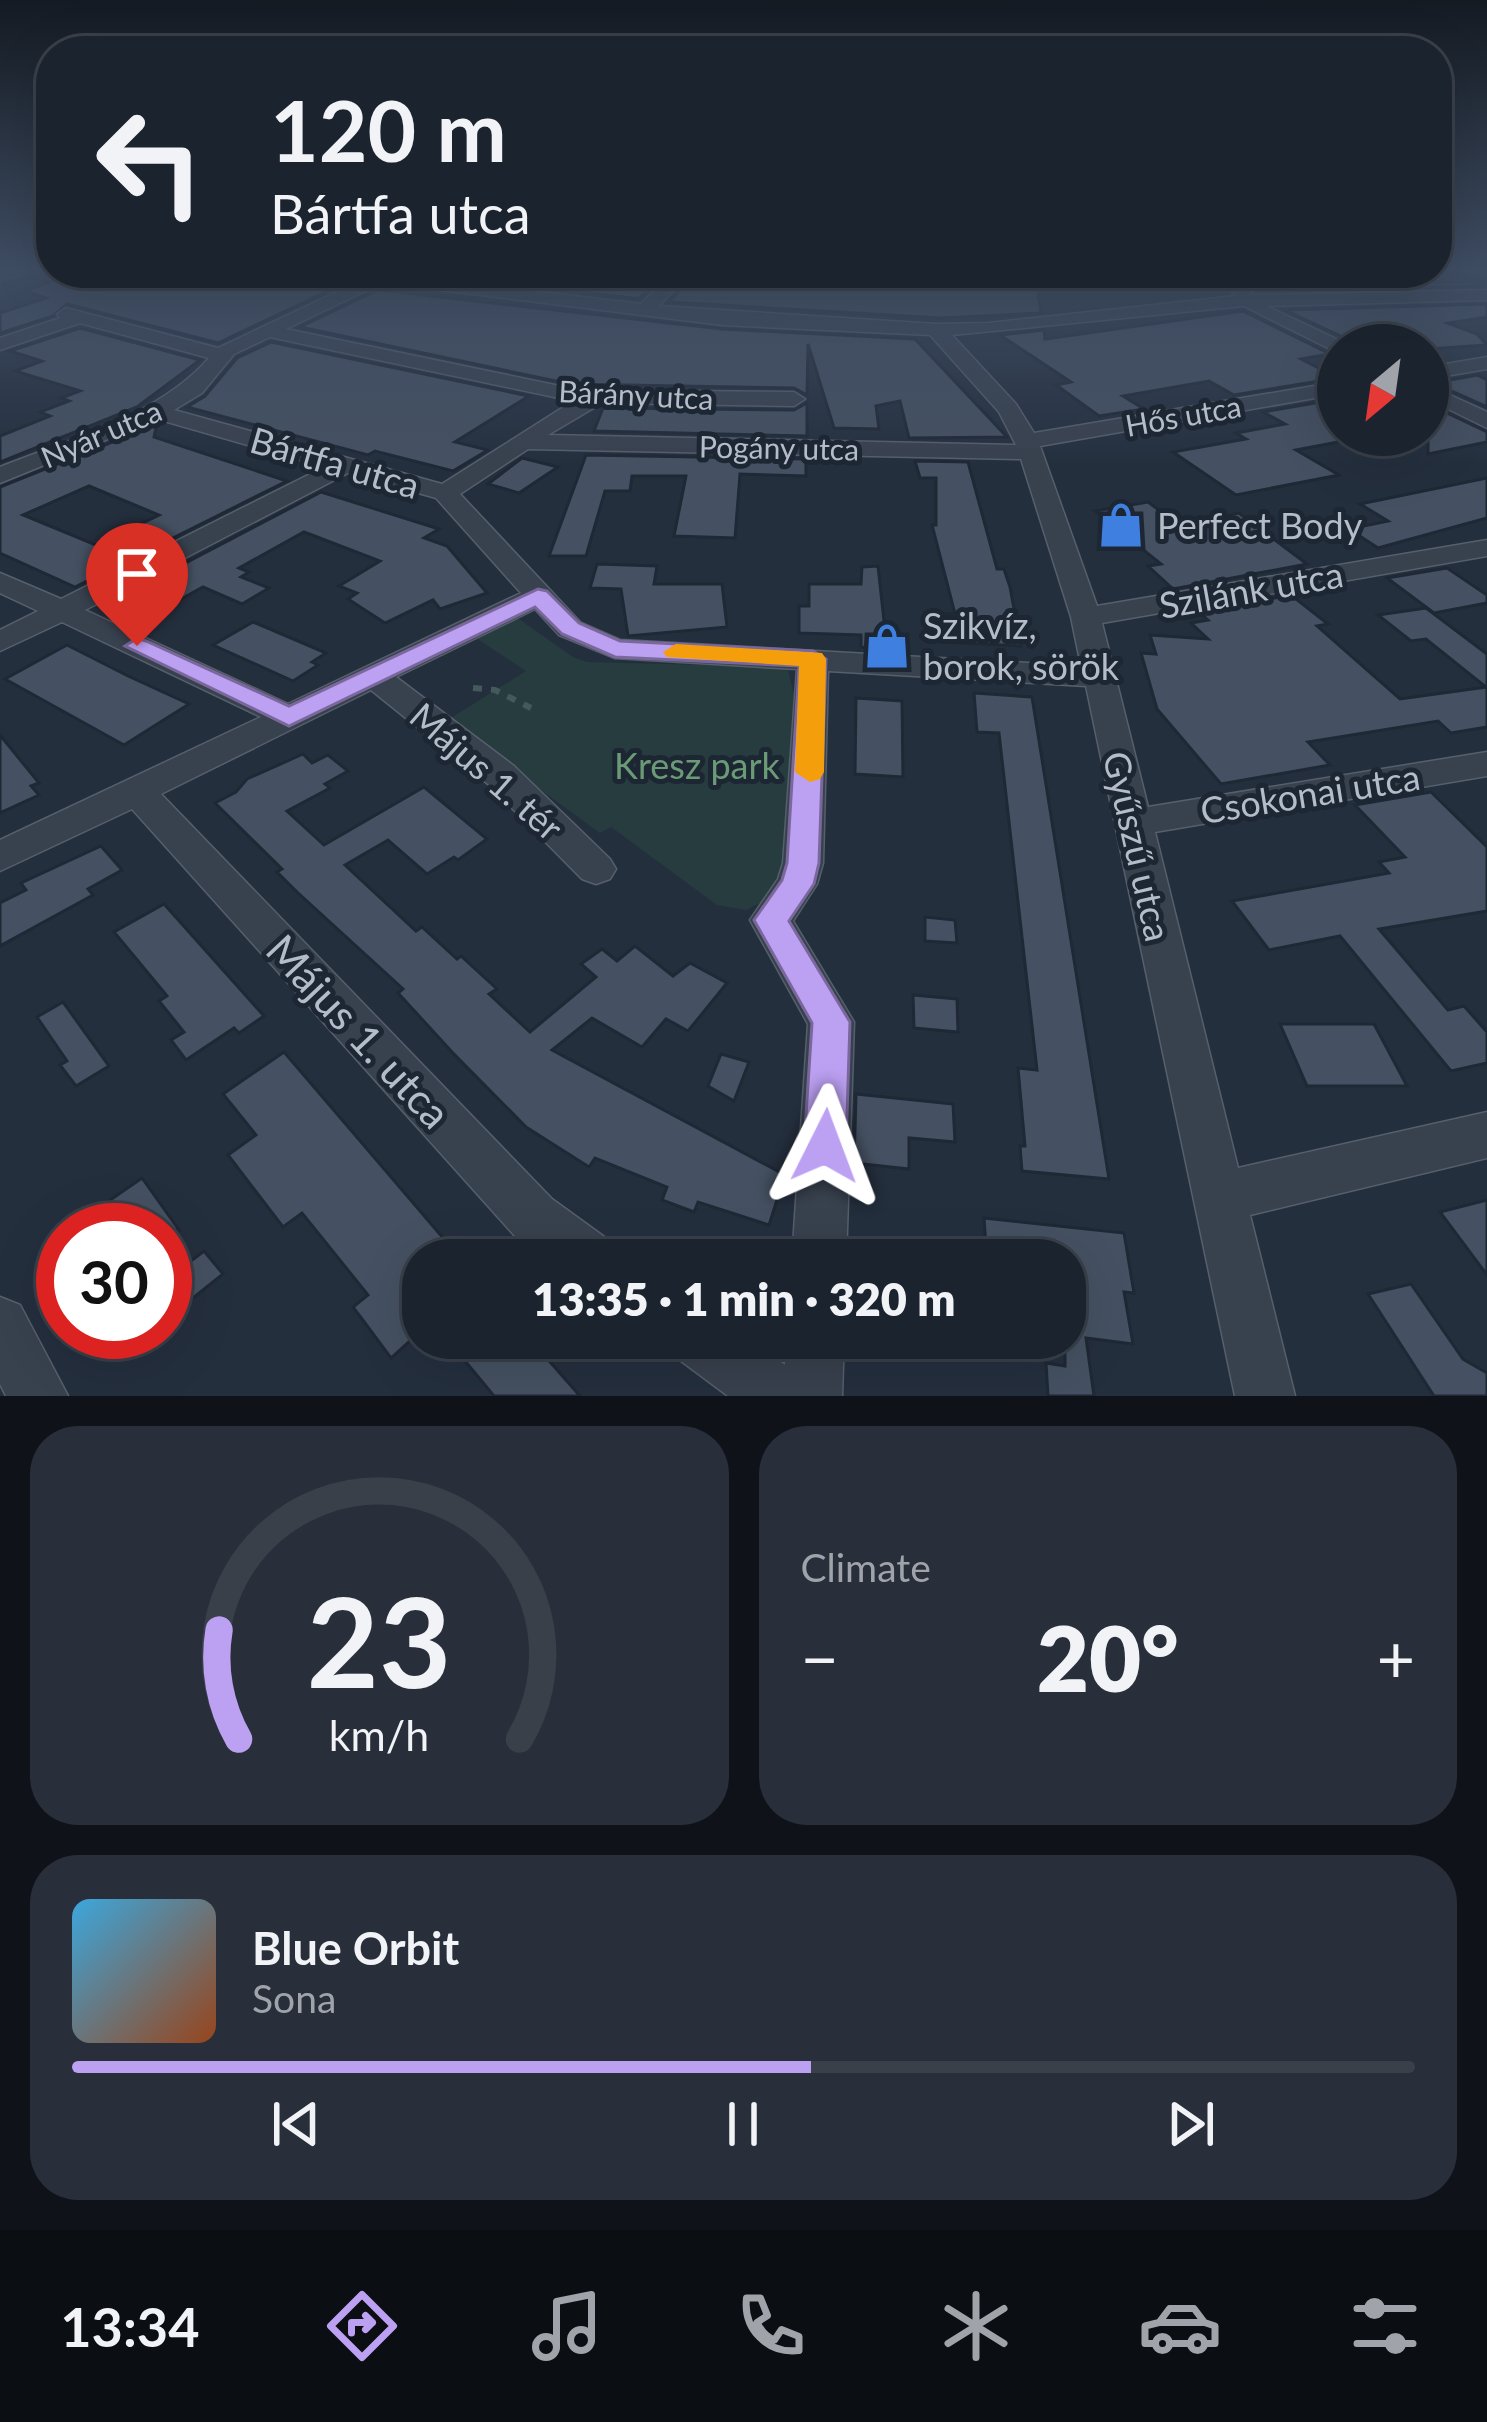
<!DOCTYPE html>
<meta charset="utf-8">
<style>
body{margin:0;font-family:Lato,sans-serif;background:#282f3a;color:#f1f3f6;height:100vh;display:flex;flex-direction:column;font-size:45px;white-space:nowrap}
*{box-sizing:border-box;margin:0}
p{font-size:39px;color:#a0a4aa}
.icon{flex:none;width:66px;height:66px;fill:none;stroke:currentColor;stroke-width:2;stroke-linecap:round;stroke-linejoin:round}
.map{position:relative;height:1396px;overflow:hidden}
.side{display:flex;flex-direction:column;gap:30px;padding:30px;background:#0f1319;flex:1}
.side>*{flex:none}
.top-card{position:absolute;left:36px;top:36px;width:1416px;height:252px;border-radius:48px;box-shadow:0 12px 48px #0002,0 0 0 3px #39404a;background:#1b232e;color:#f1f3f6;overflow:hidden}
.needle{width:78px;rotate:209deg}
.controls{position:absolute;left:1317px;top:324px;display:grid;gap:24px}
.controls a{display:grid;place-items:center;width:132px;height:132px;border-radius:50%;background:#1b232e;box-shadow:0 12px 48px #0002,0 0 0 3px #39404a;font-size:60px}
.speed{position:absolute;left:36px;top:1203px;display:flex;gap:24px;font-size:60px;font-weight:700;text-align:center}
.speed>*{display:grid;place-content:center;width:156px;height:156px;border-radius:50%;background:#1b232e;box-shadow:0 12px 48px #0002,0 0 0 3px #39404a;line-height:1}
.speed .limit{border:18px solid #d22;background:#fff;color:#111}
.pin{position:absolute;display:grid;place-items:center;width:102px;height:102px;color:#fff;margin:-123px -51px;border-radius:50% 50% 50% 0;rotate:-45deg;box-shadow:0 0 12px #0007}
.pin .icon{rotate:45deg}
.me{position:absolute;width:132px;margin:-66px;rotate:3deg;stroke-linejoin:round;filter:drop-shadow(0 0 9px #0008)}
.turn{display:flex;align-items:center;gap:42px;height:252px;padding:0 36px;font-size:54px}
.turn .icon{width:156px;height:156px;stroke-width:2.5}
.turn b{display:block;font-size:84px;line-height:102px}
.big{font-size:90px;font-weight:800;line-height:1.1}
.side .tile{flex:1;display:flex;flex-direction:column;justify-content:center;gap:18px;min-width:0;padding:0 42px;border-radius:48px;background:#282f3a}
.side .dial{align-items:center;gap:0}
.dial svg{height:312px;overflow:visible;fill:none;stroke:#39404a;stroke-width:7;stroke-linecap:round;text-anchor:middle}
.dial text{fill:#f1f3f6;stroke:none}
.song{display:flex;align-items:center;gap:36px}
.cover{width:144px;height:144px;border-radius:18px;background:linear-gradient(135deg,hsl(200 70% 55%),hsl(20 70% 35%))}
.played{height:12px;border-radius:6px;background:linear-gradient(90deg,#bca0f2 55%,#39404a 55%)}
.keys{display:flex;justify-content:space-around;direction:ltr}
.heat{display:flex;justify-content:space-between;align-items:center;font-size:66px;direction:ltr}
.side .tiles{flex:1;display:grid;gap:30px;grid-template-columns:1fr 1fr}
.tile:last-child{grid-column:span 2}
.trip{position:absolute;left:402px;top:1239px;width:684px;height:120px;border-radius:48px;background:#1b232e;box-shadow:0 12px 48px #0002,0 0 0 3px #39404a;font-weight:800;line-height:120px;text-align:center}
.tab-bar{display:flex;height:192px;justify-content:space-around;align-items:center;background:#0b0e12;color:#a0a4aa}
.tab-bar .icon{width:84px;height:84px}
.tab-bar .selected{color:#bca0f2}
.tab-bar b{font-size:54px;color:#f1f3f6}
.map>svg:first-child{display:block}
.green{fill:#263c3f}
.building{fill:#455162;stroke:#1f2835;stroke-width:3;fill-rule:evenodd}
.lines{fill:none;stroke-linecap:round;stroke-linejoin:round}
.minor-casing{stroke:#565f6c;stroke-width:3}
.path{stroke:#44595c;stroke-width:6;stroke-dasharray:9 9;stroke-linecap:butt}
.minor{fill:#38414e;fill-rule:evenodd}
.route{fill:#bca0f2;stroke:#7a689d;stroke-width:3}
.slow{fill:#f59e0b}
.labels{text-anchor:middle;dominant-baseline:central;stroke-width:10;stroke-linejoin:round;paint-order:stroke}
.far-street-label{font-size:30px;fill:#b4bcc9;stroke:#1d2633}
.street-label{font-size:36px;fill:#b4bcc9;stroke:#1d2633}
.poi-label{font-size:36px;fill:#b4bcc9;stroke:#1d2633;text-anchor:start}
.park-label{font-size:36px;fill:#6b9a76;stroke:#1d2633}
.near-street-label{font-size:42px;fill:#b4bcc9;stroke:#1d2633}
</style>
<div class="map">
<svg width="1487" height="1396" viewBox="0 0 1487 1396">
<rect width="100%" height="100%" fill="#242f3e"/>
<!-- green -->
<polygon class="green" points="516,617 573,657 587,662 787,667 800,718 786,865 771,897 746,910 717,905 611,827 600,833 446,721 526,671 476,638"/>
<!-- building -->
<g class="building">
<polygon points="74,273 303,273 347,282 218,343 67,304 53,316 0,333 0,313 46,298 25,291"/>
<polygon points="493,273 662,273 639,299 480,280"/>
<polygon points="770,273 994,279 990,273 1035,273 1041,313 941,318 669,302 689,280 763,282"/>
<polygon points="1255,277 1289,278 1294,284 1473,282 1480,286 1260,290"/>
<polygon points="378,290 722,329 915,339 1007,437 909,438 900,401 876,406 879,429 834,428 808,344 807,395 794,388 570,384 300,327"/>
<polygon points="1487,304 1487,317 1448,323 1477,334 1487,345 1428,349 1428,345 1349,345 1347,339 1285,310"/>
<polygon points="1243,311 1330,354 1301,359 1338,378 1234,395 1209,381 1123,396 1144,409 1099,416 1056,385 1071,382 1000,335 1044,330 1045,339"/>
<polygon points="80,328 200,360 137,407 0,462 0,436 50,416 40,412 69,401 61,398 80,391 15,371 42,361 10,351"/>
<polygon points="271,342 529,396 455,442 488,450 453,471 375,451 368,455 187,407 205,396 237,358"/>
<polygon points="1477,375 1487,380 1487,407 1434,383"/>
<polygon points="1338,399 1338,442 1296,450 1339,475 1236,495 1173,452 1246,439 1236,433 1285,424 1263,412"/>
<polygon points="807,403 807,436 594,431 603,408 794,410"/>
<polygon points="1428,404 1487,432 1487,442 1428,454"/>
<path d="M157,424L154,437L287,481L75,587L0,553V487ZM89,486L159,515L96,545L23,515Z"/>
<polygon points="586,455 806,459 806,476 740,474 735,538 674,536 686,476 632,476 630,491 605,491 586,556 549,556"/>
<polygon points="522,458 558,467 519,493 488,484"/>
<polygon points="915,461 968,462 997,569 1004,569 1010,587 1021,646 941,642 938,613 955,614 932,525 936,525 936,478 920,478"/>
<polygon points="1487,478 1487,518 1378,548 1349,529 1388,521 1360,504"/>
<polygon points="321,492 439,529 424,538 447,546 487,593 440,609 433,600 385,623 348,599 357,593 339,586 380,561 304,532 239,568 249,572 241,577 269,588 242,604 203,587 145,619 109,603"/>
<polygon points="1148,502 1179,525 1239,513 1307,564 1173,589 1148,566 1161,564 1095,511"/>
<polygon points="597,564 657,566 654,584 722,584 727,627 628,636 621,589 590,588"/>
<polygon points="878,566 887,648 861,647 861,635 799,633 799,606 809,606 809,584 861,584 862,567"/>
<polygon points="1447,568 1487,595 1487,603 1434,613 1387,578"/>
<polygon points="1291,595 1328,624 1317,626 1400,699 1486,687 1426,639 1411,641 1378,615 1426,608 1487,654 1487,727 1451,733 1438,721 1308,742 1330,765 1221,784 1157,709 1141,653 1156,654 1150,635 1208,639 1191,623 1208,620 1198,611"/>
<polygon points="253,622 298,641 326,653 312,662 318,665 293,681 213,645"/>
<polygon points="67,645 128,676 189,704 124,745 5,679"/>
<polygon points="974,693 1032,697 1109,1179 1022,1171 1020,1146 1025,1146 1018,1068 1037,1070 999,733 977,732"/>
<polygon points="856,698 902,701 903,777 855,774"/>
<polygon points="0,735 39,783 31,786 39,795 0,813"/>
<polygon points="303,754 312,763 328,755 348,771 325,784 330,788 287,811 324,845 424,787 487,839 458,860 454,857 427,874 388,840 345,865 416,931 422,927 457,959 461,956 497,989 489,994 530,1032 596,977 581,964 602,949 617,961 635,946 673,976 690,963 727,983 688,1031 666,1019 642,1047 592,1018 552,1050 785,1175 769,1225 698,1202 694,1212 662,1200 667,1187 595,1158 589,1167 526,1127 452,1052 398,993 403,989 297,892 277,872 282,869 215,803 236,792 247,779"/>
<polygon points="1431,792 1487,847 1487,911 1379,929 1448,1010 1464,1006 1487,1032 1487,1063 1451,1071 1340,936 1269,950 1232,901 1389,873 1379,862 1405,857 1355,805"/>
<polygon points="101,846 122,870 88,889 93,895 0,946 0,903 26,890 21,883"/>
<polygon points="164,904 264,1016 239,1033 234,1028 186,1060 171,1040 184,1032 159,1001 167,996 114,932"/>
<polygon points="925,917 955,920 957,943 925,941"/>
<polygon points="913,995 957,999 958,1032 914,1028"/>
<polygon points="63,1002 109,1066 76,1086 60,1065 67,1061 37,1017"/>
<polygon points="1280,1024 1374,1024 1407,1086 1307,1086"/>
<polygon points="284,1052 462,1260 423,1260 423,1329 391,1358 353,1307 368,1295 302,1213 283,1227 228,1155 256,1135 223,1094"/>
<polygon points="721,1054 749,1062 734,1101 708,1086"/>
<polygon points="856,1094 953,1104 955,1142 909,1138 909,1169 854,1163"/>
<polygon points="142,1178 179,1230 68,1230 100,1207"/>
<polygon points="1487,1200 1487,1275 1440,1212"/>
<polygon points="984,1218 1124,1233 1134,1293 1124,1292 1133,1344 1086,1338 1094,1396 1048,1396 1046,1363 1065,1366 1065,1260 987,1260"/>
<polygon points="204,1251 223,1274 178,1310 165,1290 165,1281"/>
<polygon points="1411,1284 1463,1359 1487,1373 1487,1396 1434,1396 1368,1294"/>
<polygon points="446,1338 529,1338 580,1396 494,1396"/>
</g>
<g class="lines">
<!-- minor casing -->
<g class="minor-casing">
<g id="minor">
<polygon points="30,269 28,273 0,280 0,270"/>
<polygon points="1478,269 1487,269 1487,275"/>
<path d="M332,273H383L641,304L671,273H689L659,306L936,324L989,323L1236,296L1219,273H1236L1254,295L1487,290V300L1266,306L1345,343L1338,345V353L1244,306L952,335L1016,404L1034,433L1338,382V394L1040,446L1097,606L1487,540V556L1102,623L1148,807L1487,752V776L1155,832L1238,1168L1487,1112V1158L1250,1215L1295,1396H1235L1086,686L828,671L823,863L817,884L793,921L854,1022L846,1260H792L808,1024L750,920L778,879L783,863L797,669L615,658L559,635L535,609L396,677L514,766L610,859L616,869L610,879L596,884L582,879L488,784L371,690L161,794L552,1199L610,1241L618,1260H547L514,1235L132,809L0,871V840L261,717L62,622L0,651V630L38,611L0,593V573L61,599L324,467L157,419L0,483V467C72,438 157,417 209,358L80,323L0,350V338L60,318L57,314L66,308L218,348L360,281ZM382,283L722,325L930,335L999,412L1016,445L548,435L602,403L794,406L805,399L794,392L579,390L286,329ZM270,337L573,401L442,484L174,410L202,393L234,354ZM528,449L1021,459L1071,617L1081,666L620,640L581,623L460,494ZM348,473L436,498L521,593L288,704L85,610Z"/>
<polygon points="1487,357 1487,369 1428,379 1428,367"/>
<polygon points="1428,385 1487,412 1487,428 1428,399"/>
<polygon points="0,1297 20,1305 68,1396 6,1396 0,1384"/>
<polygon points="668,1338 746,1338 785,1365 786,1338 844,1338 842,1396 728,1396 677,1358"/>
</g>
</g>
<!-- path -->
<polyline class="path" points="473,688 495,690 531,708"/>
<!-- minor -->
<use href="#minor" class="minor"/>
</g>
<!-- sky -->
<linearGradient id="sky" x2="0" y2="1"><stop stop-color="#141a22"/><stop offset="0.58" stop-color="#3f4d63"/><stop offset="1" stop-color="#3f4d63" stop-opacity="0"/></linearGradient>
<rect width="1487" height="465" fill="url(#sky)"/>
<!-- route -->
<polygon class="route" points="538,589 547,591 579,623 620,641 813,651 826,659 819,863 814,884 789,921 850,1022 846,1146 840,1160 825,1166 810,1160 804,1146 812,1023 754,920 782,880 787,863 799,666 615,657 562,634 535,607 289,726 125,646 137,638 146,641 289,706"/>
<!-- slow -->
<polygon class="slow" points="676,644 822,653 826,659 824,772 820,779 810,782 795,772 799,666 667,657 663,652"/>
<!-- icons -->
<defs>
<g id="shop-bare" transform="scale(3.6)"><path d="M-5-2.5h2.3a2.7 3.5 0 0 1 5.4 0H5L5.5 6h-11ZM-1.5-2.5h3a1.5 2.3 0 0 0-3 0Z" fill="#3f7fe0" stroke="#1d2633" stroke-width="2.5" paint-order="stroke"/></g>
</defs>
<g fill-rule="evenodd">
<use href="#shop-bare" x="1121" y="525"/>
<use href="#shop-bare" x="887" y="646"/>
</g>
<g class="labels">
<!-- far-street labels -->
<g class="far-street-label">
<text transform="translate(636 394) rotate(3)">Bárány utca</text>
<text transform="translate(1183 415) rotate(-10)">Hős utca</text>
<text transform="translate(101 433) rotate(-23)">Nyár utca</text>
<text transform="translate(779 447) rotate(1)">Pogány utca</text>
</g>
<!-- street labels -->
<g class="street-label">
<text transform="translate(335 462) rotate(16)">Bártfa utca</text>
<text transform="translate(1251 589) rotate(-10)">Szilánk utca</text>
<text transform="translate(487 771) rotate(41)">Május 1. tér</text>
<text transform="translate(1310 793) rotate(-9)">Csokonai utca</text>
<text transform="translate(1138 846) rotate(77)">Gyűszű utca</text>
</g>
<!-- poi labels -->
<g class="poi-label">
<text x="1157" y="525">Perfect Body</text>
<text x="923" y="625">Szikvíz,<tspan x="923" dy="41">borok, sörök</tspan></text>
</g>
<!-- park labels -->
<g class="park-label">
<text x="697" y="765">Kresz park</text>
</g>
<!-- near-street labels -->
<g class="near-street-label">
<text transform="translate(359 1031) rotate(47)">Május 1. utca</text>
</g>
</g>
</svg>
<div class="controls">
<a><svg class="needle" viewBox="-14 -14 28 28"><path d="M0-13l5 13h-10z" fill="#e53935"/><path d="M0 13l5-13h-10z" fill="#a0a4aa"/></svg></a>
</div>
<div class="speed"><div class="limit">30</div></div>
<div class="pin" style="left:137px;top:646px;background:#d93025"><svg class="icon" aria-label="arrive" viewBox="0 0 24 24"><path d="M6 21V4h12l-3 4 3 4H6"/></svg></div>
<svg class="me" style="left:825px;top:1146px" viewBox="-20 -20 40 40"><path d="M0-17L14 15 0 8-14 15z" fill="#bca0f2" stroke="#fff" stroke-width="4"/></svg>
<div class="trip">13:35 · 1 min · 320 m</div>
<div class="top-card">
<div class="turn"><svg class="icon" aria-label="left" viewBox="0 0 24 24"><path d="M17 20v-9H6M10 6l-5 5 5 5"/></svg><div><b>120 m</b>Bártfa utca</div></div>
</div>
</div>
<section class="side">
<div class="tiles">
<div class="tile dial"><svg viewBox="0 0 100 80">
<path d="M14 69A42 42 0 1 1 86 69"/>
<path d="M14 69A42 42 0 0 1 9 41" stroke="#bca0f2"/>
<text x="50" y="56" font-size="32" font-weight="700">23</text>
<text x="50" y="72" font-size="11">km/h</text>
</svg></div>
<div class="tile"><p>Climate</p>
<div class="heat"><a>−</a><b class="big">20°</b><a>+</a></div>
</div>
<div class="tile">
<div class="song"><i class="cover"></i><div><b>Blue Orbit</b><p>Sona</p></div></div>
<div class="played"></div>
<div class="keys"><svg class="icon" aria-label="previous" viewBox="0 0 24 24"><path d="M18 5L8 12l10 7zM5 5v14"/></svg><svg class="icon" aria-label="pause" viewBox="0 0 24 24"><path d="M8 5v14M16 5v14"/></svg><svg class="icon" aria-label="next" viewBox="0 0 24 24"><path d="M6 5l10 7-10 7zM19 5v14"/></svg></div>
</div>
</div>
</section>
<nav class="tab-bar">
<b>13:34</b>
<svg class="icon selected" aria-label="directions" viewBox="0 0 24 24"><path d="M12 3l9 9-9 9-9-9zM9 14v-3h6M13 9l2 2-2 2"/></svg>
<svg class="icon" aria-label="music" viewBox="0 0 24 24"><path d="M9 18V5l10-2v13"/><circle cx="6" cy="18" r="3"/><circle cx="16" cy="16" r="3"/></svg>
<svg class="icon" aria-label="phone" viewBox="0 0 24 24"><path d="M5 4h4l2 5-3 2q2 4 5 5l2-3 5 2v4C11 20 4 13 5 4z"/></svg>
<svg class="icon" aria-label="climate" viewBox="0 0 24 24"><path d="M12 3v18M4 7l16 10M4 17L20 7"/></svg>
<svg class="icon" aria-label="car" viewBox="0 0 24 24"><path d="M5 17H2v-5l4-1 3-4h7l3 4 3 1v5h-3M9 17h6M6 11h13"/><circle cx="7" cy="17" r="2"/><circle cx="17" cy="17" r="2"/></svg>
<svg class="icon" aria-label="filters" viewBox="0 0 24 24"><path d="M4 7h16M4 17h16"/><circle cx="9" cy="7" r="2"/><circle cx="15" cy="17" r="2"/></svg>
</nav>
